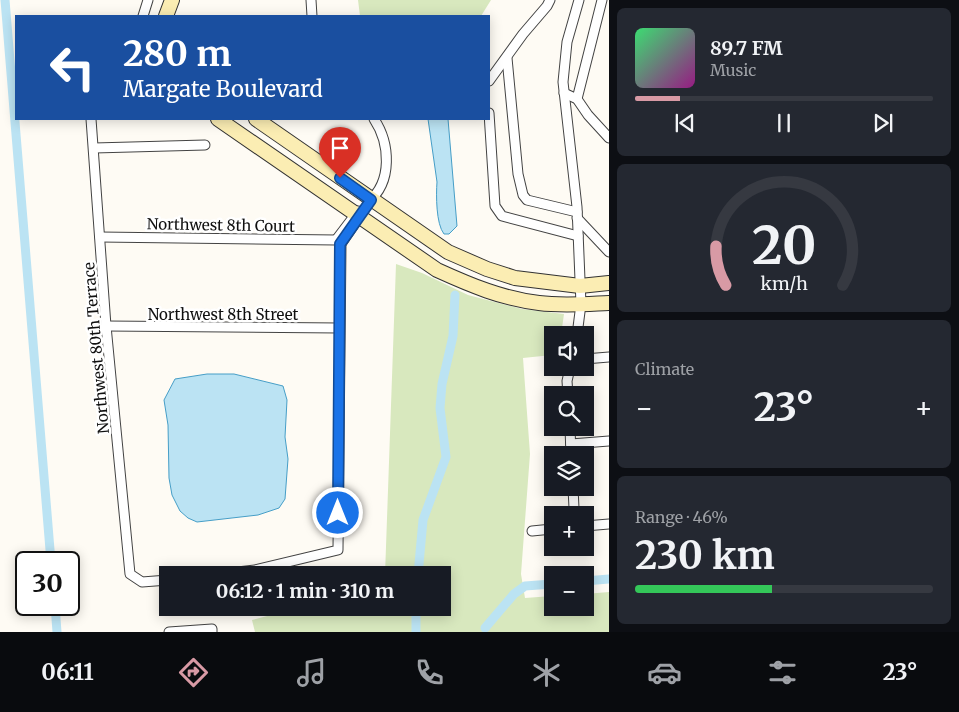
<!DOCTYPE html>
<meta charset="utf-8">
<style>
body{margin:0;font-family:Merriweather,serif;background:#242831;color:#f1f3f6;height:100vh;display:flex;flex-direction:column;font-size:19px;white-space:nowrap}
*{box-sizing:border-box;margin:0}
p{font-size:16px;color:#9ea1a6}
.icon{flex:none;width:28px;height:28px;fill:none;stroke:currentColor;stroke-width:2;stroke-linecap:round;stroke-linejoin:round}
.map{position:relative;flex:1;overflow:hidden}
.side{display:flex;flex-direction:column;gap:8px;padding:8px;background:#0d0f14;width:350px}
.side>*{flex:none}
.guide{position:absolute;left:15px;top:15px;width:475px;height:105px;border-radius:0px;box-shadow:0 2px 12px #0003;background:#1a4fa0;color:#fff;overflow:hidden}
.controls{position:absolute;left:544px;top:326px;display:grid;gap:10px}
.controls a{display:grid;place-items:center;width:50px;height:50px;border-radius:0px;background:#171b24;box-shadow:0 2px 12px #0003;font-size:25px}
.speed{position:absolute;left:15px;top:551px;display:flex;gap:10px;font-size:25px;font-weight:700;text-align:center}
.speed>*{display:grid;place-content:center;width:65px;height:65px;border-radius:50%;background:#171b24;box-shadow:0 2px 12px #0003;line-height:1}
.speed .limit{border:2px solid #111;border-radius:8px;background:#fff;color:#111}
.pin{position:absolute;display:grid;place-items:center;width:42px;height:42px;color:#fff;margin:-51px -21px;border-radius:50% 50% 50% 0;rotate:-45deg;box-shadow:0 0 5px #0007}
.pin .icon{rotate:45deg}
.me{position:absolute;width:55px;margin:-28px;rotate:0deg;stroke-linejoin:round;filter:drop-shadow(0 0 4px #0008)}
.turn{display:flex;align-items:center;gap:18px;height:105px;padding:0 25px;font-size:22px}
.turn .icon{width:65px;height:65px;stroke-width:2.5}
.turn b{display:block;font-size:35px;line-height:42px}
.big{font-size:38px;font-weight:700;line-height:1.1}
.side .tile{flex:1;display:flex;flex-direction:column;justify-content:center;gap:8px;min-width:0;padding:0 18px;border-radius:8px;background:#242831}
.side .dial{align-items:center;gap:0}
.dial svg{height:130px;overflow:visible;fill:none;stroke:#363941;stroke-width:7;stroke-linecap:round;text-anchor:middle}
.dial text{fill:#f1f3f6;stroke:none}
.song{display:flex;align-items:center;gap:15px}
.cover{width:60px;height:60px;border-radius:8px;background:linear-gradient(135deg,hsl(140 70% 55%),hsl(310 70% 35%))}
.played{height:5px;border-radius:2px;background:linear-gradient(90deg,#d89aa5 15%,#363941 15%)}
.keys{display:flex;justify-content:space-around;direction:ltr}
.heat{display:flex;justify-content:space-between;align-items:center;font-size:28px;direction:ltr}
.charge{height:8px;border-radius:4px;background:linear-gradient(90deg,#34c759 46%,#363941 0)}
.trip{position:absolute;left:159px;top:566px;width:292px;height:50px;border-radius:0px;background:#171b24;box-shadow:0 2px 12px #0003;font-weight:700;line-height:50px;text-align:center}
.tabs{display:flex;height:80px;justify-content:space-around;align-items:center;background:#090b0e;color:#9ea1a6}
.tabs .icon{width:35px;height:35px}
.tabs .active{color:#d89aa5}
.tabs b{font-size:22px;color:#f1f3f6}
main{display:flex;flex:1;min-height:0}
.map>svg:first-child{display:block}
.green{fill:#d8e8be}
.water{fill:#bbe3f3;stroke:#469ec7}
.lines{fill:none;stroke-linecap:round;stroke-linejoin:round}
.canal{stroke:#bbe3f3;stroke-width:9}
.street-casing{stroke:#434343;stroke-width:11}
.secondary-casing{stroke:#323232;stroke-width:16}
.street{stroke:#fff;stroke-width:9}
.secondary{stroke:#fbedb3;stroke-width:14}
.route-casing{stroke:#114b97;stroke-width:12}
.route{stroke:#1a73e8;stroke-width:9}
.labels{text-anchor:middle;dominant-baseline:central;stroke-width:5;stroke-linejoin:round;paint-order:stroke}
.street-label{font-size:15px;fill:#101010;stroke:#fff}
</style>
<main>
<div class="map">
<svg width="609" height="632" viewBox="0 0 609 632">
<rect width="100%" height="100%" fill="#fefbf4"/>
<!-- green -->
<g class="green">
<polygon points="358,0 491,0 481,16 360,16"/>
<polygon points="396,264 422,273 468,295 522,309 564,314 561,335 552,335 552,355 523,358 530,454 521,574 525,598 552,596 552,608 585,608 585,594 609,592 609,632 255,632 252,620 297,608 442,608 442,575 385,575"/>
</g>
<!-- water -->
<g class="water">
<path d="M428,119H448L457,226L449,234H444C436,224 436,195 437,182Z"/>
<polygon points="207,374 234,374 283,386 287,400 285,437 288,459 285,499 279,508 258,515 197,522 188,518 180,511 172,495 169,478 168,425 164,400 175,379"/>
</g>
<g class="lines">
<!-- canal -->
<g class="canal">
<polyline points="5,0 51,562"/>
<polyline points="418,575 423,520 446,457 440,408 442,384 453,336 455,295"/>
<polyline points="585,581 609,579"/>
<polyline points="55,605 57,632"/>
<polyline points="485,628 514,594 525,586 552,584"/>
<polyline points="416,632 416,608"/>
</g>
<!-- street casing -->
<g class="street-casing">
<g id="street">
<polyline points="311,0 312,16"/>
<polyline points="143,16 148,0"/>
<polyline points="507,58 518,174 523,195 527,200 577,212"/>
<polyline points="489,81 523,34 547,6 550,0"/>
<polyline points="564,93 577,99 588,115 609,138"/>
<polyline points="577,99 602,0"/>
<polyline points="489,113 495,206 502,216 578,236"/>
<polyline points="91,119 106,326 130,574 142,582 168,580"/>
<polyline points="94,148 205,145"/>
<path d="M368,202C393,182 390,143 374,119"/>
<polyline points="577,218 609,252"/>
<polyline points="100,237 336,240 341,244"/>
<polyline points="336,240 358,211"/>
<polyline points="106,326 339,328"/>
<polyline points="577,335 581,304 577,207 563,82 567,42 579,0"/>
<polyline points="585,359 609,357"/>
<polyline points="568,395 567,381 570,368"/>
<polyline points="570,428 571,455"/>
<polyline points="571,444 609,441"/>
<polyline points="573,488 574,508 577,515"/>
<polyline points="585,526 609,524"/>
<polyline points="532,531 552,529"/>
<polyline points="211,575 255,570 338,550 341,244 371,200"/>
<polyline points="169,632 212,629 212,632"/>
</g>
</g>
<!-- secondary casing -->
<g class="secondary-casing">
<g id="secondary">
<polyline points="166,16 172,0"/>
<path d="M218,119L437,270C470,285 503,299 539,303C562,306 586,304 609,303"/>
<polyline points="256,119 448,252 487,269 515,278 580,286 609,283"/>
</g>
</g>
<!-- street -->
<use href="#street" class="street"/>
<!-- secondary -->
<use href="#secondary" class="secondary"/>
</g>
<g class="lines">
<!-- route casing -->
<g class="route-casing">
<polyline id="route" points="338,513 340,244 371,200 340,178"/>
</g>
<!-- route -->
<use href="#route" class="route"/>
</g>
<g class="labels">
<!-- street labels -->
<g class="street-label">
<text transform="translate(221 225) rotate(1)">Northwest 8th Court</text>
<text x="223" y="314">Northwest 8th Street</text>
<text transform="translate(96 348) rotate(-95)">Northwest 80th Terrace</text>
</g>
</g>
</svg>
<div class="controls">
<a><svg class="icon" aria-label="sound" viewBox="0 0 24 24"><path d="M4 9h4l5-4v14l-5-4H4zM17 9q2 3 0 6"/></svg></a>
<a><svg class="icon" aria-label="search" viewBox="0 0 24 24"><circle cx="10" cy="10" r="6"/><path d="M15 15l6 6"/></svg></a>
<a><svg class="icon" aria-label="layers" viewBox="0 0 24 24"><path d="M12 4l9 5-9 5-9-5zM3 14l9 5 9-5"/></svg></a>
<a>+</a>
<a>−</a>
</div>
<div class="speed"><div class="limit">30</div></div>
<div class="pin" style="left:340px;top:178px;background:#d93025"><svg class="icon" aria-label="arrive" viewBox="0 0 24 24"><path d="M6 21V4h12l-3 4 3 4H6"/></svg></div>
<svg class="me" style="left:338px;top:513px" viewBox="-20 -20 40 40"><circle r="17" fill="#1a73e8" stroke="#fff" stroke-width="3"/><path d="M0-11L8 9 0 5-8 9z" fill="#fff"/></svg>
<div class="trip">06:12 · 1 min · 310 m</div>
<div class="guide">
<div class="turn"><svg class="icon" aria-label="left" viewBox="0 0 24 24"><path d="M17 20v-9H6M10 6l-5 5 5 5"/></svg><div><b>280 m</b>Margate Boulevard</div></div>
</div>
</div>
<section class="side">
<div class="tile">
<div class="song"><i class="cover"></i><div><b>89.7 FM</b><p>Music</p></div></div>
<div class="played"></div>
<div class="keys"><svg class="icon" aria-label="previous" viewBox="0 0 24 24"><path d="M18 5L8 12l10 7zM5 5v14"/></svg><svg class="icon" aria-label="pause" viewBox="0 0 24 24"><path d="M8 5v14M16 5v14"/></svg><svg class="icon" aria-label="next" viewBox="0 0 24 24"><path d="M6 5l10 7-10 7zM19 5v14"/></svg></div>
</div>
<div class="tile dial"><svg viewBox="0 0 100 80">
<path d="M14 69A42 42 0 1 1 86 69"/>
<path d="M14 69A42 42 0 0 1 8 45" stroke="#d89aa5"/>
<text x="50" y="56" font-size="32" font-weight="700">20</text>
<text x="50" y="72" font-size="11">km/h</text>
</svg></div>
<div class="tile"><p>Climate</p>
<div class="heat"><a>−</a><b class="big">23°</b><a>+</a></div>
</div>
<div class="tile"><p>Range · 46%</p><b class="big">230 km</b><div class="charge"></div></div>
</section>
</main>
<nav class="tabs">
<b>06:11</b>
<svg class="icon active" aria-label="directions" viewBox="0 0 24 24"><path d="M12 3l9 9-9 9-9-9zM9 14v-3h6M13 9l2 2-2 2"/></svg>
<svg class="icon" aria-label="music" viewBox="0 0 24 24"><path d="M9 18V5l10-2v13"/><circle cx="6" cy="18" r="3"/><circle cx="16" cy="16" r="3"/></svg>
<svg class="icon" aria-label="phone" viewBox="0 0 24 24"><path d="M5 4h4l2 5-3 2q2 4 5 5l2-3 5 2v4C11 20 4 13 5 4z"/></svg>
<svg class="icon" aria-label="climate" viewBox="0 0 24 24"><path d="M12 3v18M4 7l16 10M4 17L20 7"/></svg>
<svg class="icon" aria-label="car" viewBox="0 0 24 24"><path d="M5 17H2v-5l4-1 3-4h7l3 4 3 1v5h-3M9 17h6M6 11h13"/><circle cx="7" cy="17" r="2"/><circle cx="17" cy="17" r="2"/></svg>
<svg class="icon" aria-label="filters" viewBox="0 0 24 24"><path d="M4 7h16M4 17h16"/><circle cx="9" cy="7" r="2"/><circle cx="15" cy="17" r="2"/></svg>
<b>23°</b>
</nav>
